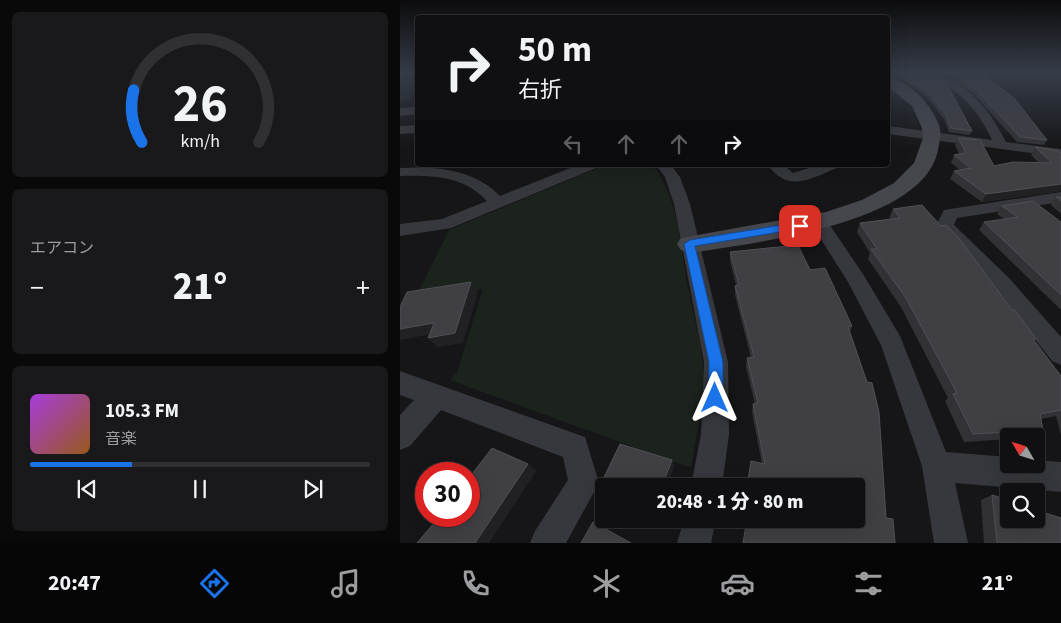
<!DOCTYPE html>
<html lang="ja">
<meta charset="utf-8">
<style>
body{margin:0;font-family:"Source Sans 3","Noto Sans JP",sans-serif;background:#19191b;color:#f1f3f6;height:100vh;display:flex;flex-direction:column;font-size:19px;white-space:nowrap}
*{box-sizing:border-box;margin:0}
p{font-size:16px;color:#9c9d9f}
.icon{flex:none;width:28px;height:28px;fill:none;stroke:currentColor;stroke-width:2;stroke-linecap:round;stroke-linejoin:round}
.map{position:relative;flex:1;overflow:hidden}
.drawer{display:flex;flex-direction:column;gap:12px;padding:12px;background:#09090a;width:400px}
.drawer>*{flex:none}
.banner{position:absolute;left:15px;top:15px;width:475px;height:152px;border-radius:5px;box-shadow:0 5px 20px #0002,0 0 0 1px #303032;background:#101012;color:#f1f3f6;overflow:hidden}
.needle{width:32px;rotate:309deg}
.fabs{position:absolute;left:600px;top:428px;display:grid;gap:10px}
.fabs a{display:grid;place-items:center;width:45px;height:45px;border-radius:5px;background:#101012;box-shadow:0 5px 20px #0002,0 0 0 1px #303032;font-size:25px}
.speed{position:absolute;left:15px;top:462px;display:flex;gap:10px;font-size:25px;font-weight:700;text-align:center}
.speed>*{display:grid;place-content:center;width:65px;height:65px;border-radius:50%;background:#101012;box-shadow:0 5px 20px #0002,0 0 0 1px #303032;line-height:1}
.speed .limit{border:8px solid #d22;background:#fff;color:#111}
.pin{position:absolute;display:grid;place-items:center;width:42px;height:42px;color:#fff;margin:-21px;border-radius:10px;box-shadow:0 2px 8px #0006}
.me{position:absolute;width:55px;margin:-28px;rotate:0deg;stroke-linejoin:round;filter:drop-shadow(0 0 4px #0008)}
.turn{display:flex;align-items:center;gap:18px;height:105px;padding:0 20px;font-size:22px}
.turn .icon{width:65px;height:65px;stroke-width:2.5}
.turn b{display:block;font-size:35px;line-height:42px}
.lanes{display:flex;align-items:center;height:48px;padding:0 20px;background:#0003;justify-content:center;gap:25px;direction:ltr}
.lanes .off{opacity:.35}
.big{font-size:38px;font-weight:800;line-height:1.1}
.drawer .widget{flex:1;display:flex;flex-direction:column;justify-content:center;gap:8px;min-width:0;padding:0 18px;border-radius:8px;background:#19191b}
.drawer .dial{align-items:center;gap:0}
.dial svg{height:130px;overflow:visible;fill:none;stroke:#303032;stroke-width:7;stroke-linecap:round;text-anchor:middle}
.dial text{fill:#f1f3f6;stroke:none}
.song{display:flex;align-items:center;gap:15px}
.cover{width:60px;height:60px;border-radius:8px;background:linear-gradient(135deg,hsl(280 70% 55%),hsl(30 70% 35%))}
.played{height:5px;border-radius:2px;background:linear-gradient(90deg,#1a73e8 30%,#303032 30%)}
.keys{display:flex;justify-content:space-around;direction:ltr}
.heat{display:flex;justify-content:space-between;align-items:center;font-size:28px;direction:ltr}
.trip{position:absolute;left:195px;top:478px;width:270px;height:50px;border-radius:5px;background:#101012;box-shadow:0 5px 20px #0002,0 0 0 1px #303032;font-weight:800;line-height:50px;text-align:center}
.tabs{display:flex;height:80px;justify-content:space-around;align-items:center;background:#060607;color:#9c9d9f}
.tabs .icon{width:35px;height:35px}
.tabs .selected{color:#1a73e8}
.tabs b{font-size:22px;color:#f1f3f6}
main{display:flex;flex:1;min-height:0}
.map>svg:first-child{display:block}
.green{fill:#1c231d}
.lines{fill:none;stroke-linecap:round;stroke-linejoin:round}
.street{fill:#37383d;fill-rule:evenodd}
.secondary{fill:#45474d;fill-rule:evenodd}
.wall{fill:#323236}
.shaded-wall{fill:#212124}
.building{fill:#3f3f44;stroke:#4f5156}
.route{fill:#1a73e8;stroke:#114b97}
</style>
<main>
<section class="drawer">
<div class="widget dial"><svg viewBox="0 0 100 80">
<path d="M14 69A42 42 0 1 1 86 69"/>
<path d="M14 69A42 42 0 0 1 9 37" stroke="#1a73e8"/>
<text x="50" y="56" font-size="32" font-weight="700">26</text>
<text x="50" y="72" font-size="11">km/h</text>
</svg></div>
<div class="widget"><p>エアコン</p>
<div class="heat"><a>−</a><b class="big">21°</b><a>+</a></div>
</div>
<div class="widget">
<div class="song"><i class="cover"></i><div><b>105.3 FM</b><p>音楽</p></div></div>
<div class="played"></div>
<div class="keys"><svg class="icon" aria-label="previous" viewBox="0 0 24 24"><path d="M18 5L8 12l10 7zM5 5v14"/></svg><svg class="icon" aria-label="pause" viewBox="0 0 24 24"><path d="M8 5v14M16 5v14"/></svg><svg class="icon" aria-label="next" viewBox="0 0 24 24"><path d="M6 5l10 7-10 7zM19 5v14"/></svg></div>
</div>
</section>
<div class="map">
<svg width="661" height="543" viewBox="0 0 661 543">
<rect width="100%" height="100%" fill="#161618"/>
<!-- green -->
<g class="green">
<polygon points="0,72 17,72 18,94 0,101"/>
<path d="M205,165H253C279,200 280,246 288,288C294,319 304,349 303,381C303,410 295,440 291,468L50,380L57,372L83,289L15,299L49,230Z"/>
</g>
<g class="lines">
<!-- street -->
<g class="street">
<path d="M522,72C561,72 590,110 606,142L661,149V157L488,134V126L592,140C582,118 569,101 550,88C541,83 530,79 522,72Z"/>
<polygon points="18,107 18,114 0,116 0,108"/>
<polygon points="18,125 18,133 0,134 0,126"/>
<path d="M178,165H198L196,168L51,228L0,236V224L42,219L87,201C64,176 32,175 0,176V168C36,166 74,169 100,196Z"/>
<polygon points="256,165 271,165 280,177 290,204 328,362 329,434 322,486 291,486 301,434 304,362 274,204 265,177"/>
<path d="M368,165H384L393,173L419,165H439L437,168C410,179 388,193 368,165Z"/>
<polygon points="661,192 661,202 557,218 554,225 609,278 661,337 661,365 652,361 595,288 536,226 544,210"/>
<polygon points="419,217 425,218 463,274 500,336 546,452 609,457 609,464 636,464 636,460 661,462 661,492 555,483 568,543 534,543 522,466 481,345 448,282 410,222 413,218"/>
<polygon points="0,371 185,437 199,483 166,543 130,543 135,531 168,480 163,457 41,410 10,446 0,450 0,415 14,400 0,395"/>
<polygon points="284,519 316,519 311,543 277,543"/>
</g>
<!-- secondary -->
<path class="secondary" d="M488,77C510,82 531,104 539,125C542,135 539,144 537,154C518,225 352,243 290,253L281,250L277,244L281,238L426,212L462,200L494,183L514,163L523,138L522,128L512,106L488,87Z"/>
</g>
<!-- wall -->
<g class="wall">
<polygon points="488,72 527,72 572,131 570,135 549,132 544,119 527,97 511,84"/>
<polygon points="548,72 577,72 647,140 644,145 617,142 574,94 555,80"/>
<polygon points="558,138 594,166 639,163 631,155 635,147 659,151 661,191 582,202 550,179 554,171 560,170 551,163 554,155 559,154 555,145"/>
<polygon points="656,197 661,197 661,214 651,205"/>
<polygon points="602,206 661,222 661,310 579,230 584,222 604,219 597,214"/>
<polygon points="493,209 612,310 636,339 634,340 661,376 661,435 656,416 641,419 643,430 633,436 609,436 609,439 564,442 545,401 548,398 501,307 468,259 470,253 457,232 460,223 490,219 489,218"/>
<polygon points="398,245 410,270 425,268 452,326 450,332 467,382 472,383 479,412 486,518 493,519 495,543 343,543 347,520 342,519 456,519 456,486 347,486 351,461 362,464 352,412 353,404 355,404 346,367 347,358 351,358 335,295 335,286 336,285 330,261 330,252"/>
<polygon points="220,444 272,460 274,467 267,486 204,486 204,499 202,498 197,492"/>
<polygon points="592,495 661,543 584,543 581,500"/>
</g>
<!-- shaded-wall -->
<g class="shaded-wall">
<polygon points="661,184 661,191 582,202 586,194"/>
<polygon points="71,282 78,292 63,343 37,347 28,338"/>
<polygon points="34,323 43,332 0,340 0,329"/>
<polygon points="272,460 274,467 267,486 262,486"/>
<polygon points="128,464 136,471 89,543 75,543"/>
</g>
<!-- building -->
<g class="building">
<polygon points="496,72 527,72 547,84 572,131 551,128 546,115 529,93 512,80"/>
<polygon points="553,72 577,72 585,76 614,98 647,140 620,137 576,90"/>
<polygon points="558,138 580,140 594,166 613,162 652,163 635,147 659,151 661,153 661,184 586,194 554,171 571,168 554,155 566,153"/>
<polygon points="656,197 661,197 661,201"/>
<polygon points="633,201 661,222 661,295 584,222 618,217 602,206"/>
<polygon points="522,205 541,226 546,225 558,237 612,310 615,310 636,339 633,339 661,376 661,410 640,414 643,430 573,434 553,394 557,393 506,298 471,249 477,249 460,223 500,218 493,209"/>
<polygon points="398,245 410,270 425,268 452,326 448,327 467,382 472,383 479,412 486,518 493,519 495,543 343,543 347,519 456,519 456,486 347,486 351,461 365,464 353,404 358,403 347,358 354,357 335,286 339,285 330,252"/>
<polygon points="71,282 55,333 28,338 34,323 0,329 0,307 7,292"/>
<polygon points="220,444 272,460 262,486 204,486 204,495 197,492"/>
<polygon points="92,448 128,464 75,543 17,543 40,516 69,516 69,478"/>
<polygon points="592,495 609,500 609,519 636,519 636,510 661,518 661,543 597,543"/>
<polygon points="193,522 231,543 181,543"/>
</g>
<!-- sky -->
<linearGradient id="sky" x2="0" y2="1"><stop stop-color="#0c0c0d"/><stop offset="0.49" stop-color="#363c48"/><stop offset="1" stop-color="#363c48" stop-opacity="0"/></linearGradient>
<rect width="661" height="148" fill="url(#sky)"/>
<!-- route -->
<polygon class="route" points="400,222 405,226 404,228 295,246 323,362 323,398 321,403 315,406 310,403 308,398 309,362 284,244 290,240"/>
</svg>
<div class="fabs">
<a><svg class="needle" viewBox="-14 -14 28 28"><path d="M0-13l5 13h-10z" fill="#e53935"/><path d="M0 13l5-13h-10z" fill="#9c9d9f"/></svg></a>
<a><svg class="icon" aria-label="search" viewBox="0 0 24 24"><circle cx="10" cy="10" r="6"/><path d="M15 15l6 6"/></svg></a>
</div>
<div class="speed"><div class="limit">30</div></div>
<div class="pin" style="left:400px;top:226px;background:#d93025"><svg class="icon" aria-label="arrive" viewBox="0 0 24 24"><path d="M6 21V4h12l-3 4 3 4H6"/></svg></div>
<svg class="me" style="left:315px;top:398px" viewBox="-20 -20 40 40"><path d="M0-17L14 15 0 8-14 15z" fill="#1a73e8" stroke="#fff" stroke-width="4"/></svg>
<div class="trip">20:48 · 1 分 · 80 m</div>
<div class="banner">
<div class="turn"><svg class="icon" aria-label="right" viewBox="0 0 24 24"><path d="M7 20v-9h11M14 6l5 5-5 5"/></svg><div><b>50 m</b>右折</div></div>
<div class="lanes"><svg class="icon off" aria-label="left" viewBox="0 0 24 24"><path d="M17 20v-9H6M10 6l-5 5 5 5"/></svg><svg class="icon off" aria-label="ahead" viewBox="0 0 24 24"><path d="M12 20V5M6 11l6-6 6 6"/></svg><svg class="icon off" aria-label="ahead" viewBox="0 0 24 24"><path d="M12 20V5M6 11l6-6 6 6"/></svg><svg class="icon" aria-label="right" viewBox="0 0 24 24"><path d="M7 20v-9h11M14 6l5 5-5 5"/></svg></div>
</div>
</div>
</main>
<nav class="tabs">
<b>20:47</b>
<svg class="icon selected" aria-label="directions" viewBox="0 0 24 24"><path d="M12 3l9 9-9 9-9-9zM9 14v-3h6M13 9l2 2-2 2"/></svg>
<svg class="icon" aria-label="music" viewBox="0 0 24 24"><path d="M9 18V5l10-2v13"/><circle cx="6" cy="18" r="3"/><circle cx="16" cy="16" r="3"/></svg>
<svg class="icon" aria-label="phone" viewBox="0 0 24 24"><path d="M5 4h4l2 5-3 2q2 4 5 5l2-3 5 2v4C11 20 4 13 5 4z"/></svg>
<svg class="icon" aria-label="climate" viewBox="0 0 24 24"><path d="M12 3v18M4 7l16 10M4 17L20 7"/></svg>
<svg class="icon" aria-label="car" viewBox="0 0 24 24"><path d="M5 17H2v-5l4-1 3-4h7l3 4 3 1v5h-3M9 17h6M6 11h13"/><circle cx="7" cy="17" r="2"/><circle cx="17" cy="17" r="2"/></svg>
<svg class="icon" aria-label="filters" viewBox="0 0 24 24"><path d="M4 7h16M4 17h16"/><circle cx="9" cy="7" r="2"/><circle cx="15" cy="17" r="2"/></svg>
<b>21°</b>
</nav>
